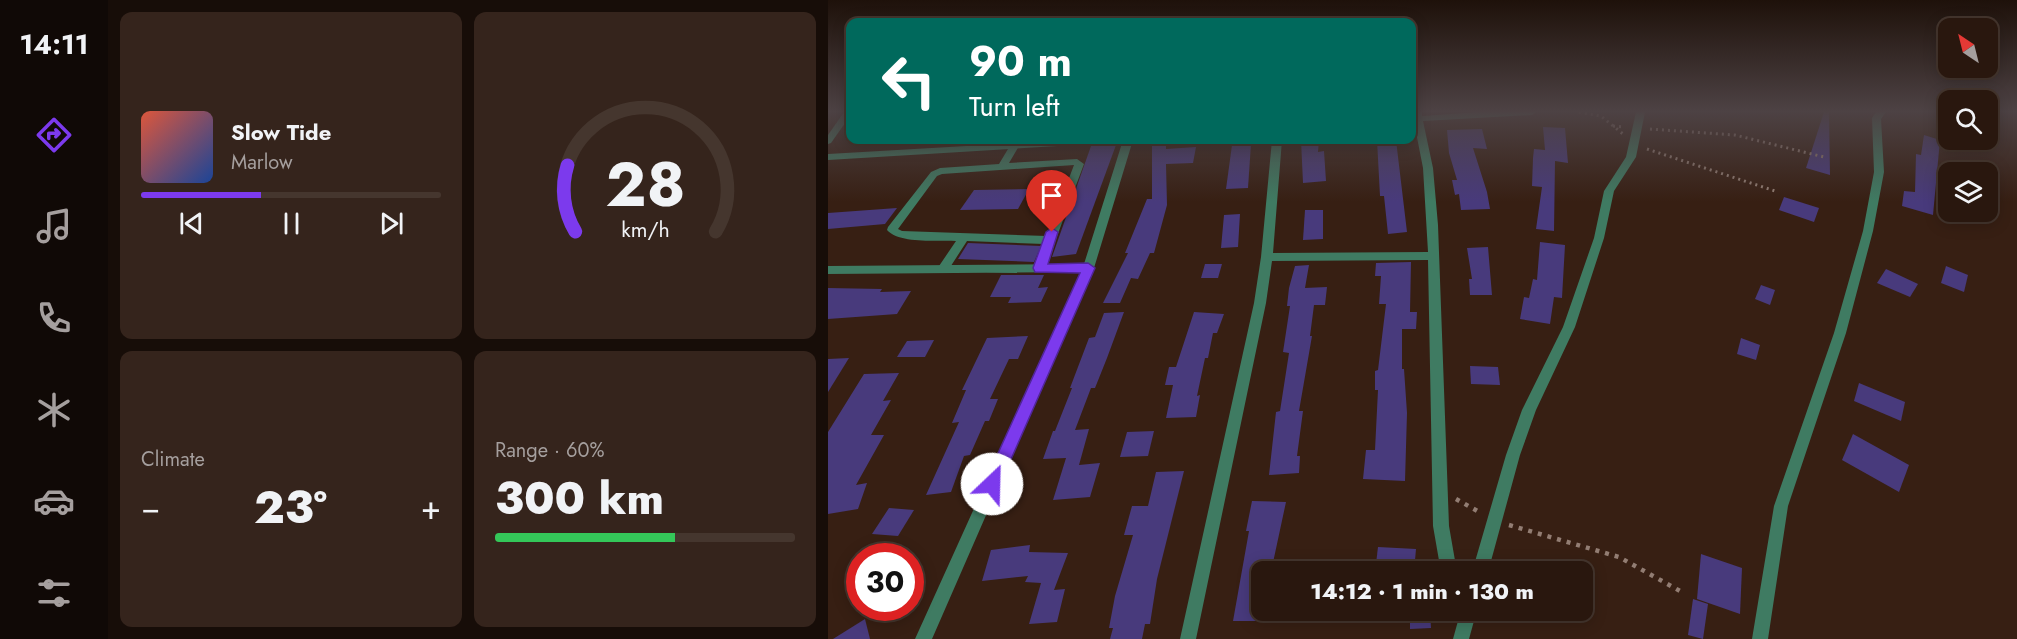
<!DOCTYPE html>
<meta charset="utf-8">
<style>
body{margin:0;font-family:Jost,sans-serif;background:#35241c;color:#f1f3f6;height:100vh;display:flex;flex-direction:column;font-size:22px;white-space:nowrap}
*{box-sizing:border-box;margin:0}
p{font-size:20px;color:#a59f9e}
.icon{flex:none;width:33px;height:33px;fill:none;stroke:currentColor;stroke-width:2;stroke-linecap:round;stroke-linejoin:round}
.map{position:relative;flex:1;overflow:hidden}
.drawer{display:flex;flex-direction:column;gap:12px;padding:12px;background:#170d08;width:720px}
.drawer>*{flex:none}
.hud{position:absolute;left:18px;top:18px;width:570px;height:126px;border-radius:12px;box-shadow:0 3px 15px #0003,0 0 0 2px #45362e;background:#00695c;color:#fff;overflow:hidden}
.needle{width:39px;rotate:325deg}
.fabs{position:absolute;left:1110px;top:18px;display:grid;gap:12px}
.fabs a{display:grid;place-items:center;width:60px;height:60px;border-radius:12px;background:#29170e;box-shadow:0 3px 15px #0003,0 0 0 2px #45362e;font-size:30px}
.speed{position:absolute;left:18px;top:543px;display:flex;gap:12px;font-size:30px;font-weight:700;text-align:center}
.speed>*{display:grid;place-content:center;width:78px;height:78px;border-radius:50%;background:#29170e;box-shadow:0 3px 15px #0003,0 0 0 2px #45362e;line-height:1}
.speed .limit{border:9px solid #d22;background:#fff;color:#111}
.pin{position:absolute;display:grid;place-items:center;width:51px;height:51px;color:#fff;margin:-62px -26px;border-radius:50% 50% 50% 0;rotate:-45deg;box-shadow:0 0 6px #0007}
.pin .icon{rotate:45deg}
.me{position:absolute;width:66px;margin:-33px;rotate:24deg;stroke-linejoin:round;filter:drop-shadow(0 0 4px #0008)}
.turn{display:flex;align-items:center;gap:21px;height:126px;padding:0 24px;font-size:27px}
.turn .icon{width:78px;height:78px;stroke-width:2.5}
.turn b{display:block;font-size:42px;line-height:51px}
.big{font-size:45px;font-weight:800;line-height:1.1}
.drawer .widget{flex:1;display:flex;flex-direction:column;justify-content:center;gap:9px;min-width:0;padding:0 21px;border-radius:12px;background:#35241c}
.drawer .dial{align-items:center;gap:0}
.dial svg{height:156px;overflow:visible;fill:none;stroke:#45362e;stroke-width:7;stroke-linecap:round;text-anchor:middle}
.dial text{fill:#f1f3f6;stroke:none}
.song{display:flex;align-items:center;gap:18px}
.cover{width:72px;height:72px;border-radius:9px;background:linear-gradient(135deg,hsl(10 70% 55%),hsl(220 70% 35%))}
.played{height:6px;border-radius:3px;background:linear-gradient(90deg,#7c3aed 40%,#45362e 40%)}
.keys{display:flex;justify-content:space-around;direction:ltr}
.heat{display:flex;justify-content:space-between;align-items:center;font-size:33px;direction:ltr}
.charge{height:9px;border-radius:4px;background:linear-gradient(90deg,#34c759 60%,#45362e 0)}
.drawer .tiles{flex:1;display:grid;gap:12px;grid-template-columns:repeat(2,1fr)}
.trip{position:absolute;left:423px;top:561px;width:342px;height:60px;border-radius:12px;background:#29170e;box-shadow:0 3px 15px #0003,0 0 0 2px #45362e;font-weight:800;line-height:60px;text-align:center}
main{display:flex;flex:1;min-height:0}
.tab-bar{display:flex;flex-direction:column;width:108px;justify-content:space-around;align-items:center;background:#100906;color:#a59f9e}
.tab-bar .icon{width:42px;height:42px}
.tab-bar .on{color:#7c3aed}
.tab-bar b{font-size:27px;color:#f1f3f6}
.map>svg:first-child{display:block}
.building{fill:#483a7c}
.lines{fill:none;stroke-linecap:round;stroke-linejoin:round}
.path-far1{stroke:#927d73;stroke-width:3;stroke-dasharray:2 4;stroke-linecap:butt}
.path{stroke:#927d73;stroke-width:4.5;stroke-dasharray:4 6;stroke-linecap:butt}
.service{fill:#3f7b62;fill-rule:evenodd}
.minor{fill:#3f7b62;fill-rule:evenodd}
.route{fill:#7c3aed;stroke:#51269a;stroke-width:1.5}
</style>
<main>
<nav class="tab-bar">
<b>14:11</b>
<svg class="icon on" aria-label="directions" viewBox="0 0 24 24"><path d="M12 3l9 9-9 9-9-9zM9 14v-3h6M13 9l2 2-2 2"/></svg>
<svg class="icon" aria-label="music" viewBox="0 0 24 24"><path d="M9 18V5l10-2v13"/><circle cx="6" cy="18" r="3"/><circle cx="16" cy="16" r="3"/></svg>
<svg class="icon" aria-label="phone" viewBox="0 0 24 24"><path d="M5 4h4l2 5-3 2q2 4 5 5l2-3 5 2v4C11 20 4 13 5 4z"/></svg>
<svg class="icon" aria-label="climate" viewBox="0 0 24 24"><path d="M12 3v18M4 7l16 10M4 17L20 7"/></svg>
<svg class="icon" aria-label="car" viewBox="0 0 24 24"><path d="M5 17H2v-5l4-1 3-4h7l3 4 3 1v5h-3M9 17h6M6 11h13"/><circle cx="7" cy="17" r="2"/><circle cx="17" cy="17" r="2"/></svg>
<svg class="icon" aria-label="filters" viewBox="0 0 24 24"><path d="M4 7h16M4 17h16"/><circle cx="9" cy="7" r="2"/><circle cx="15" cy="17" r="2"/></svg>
</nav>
<section class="drawer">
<div class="tiles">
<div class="widget">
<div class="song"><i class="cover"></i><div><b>Slow Tide</b><p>Marlow</p></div></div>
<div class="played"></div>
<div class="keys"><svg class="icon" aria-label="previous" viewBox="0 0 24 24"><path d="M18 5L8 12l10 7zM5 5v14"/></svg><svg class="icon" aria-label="pause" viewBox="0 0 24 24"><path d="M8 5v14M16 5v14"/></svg><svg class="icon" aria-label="next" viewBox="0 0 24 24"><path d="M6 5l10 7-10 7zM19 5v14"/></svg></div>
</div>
<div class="widget dial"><svg viewBox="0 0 100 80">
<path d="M14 69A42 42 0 1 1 86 69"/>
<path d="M14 69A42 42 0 0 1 10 35" stroke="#7c3aed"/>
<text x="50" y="56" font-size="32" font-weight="700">28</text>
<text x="50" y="72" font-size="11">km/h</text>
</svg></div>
<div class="widget"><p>Climate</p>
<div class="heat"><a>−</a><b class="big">23°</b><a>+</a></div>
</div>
<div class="widget"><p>Range · 60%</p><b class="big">300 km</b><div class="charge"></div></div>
</div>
</section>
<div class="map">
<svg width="1189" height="639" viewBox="0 0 1189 639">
<rect width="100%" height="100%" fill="#371f13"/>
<!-- building -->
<g class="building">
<polygon points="996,112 1001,112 1002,175 978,168"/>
<polygon points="715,127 737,128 740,163 727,161 726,231 708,229 714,187 704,186 705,158 706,149 717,150"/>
<polygon points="654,129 659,149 645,148 659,192 662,209 633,210 631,194 627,195 624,180 629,180 621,153 619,130"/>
<polygon points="1096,135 1112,140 1105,215 1074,206 1076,191 1087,192 1088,154 1093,155"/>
<polygon points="324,140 338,140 338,149 368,147 365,163 338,164 339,205 326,253 322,253 310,279 303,278 292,303 275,303 300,253 297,253 319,199 324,199"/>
<polygon points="473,140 491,140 490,152 496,151 498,181 475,183"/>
<polygon points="549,140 568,140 579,232 560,234 556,196 552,196"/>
<polygon points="423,144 420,188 398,189 404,145"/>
<polygon points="288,145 248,254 224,257 263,146"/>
<polygon points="201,189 190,209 132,210 146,190"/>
<polygon points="956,197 991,208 986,222 951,210"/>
<polygon points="69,208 57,224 0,229 0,213"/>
<polygon points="477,210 495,210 495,239 475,240"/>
<polygon points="412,214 410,247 393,248 396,215"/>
<polygon points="712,242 737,245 734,298 726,297 722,324 692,319 696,297 701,298 705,279 709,280"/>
<polygon points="140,243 213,246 206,262 130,259"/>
<polygon points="660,247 664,295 642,295 641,279 644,279 639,248"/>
<polygon points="583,262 582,312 589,312 588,329 574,329 574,369 576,369 579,413 577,481 535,479 538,450 547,450 550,390 547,390 547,371 550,370 558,304 551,304 553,276 547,276 548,263"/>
<polygon points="377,264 394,264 390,278 373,278"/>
<polygon points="481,265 477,288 499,287 497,305 486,305 482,336 484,336 471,411 475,411 469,456 472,456 471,473 441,475 448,412 452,411 461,353 455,352 462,306 459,306 461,288 467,266"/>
<polygon points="1118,266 1140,275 1136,292 1113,283"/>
<polygon points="1058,269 1090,284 1082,297 1049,283"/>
<polygon points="173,275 216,275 210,288 220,287 213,302 180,303 183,297 162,297"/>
<polygon points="933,285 947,290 942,305 927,299"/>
<polygon points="0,288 54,289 52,292 83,291 69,314 0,319"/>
<polygon points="296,312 279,358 267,388 263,388 247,430 261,429 251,465 272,463 262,497 225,500 238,458 215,459 225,431 227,431 244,388 242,388 261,338 267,337 276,313"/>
<polygon points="366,312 396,314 389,333 385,333 380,358 377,358 369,396 372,395 368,417 338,418 345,385 337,385 341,367 348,367"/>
<polygon points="200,336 190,359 181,359 162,399 170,399 161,421 157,421 142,455 136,456 123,492 98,495 131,422 124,423 138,390 134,390 159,338"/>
<polygon points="913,338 932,345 928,360 909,354"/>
<polygon points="106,340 97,357 69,357 79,341"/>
<polygon points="21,358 0,392 0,359"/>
<polygon points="642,366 670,367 672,385 643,384"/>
<polygon points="71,373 55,401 63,400 43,435 56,435 28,485 39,483 30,509 0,514 0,432 36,374"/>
<polygon points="1031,383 1077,402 1073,421 1026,401"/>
<polygon points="326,431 320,456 292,457 299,432"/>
<polygon points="1025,434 1081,465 1071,492 1014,460"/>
<polygon points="356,471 329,579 322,624 317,624 314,639 282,639 285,628 281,628 287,596 305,535 296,535 304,506 320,506 328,472"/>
<polygon points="424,501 458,502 443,572 434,572 434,621 405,621 421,531 418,531"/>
<polygon points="61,508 86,510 70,536 44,534"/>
<polygon points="202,545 201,552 240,553 226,590 237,589 229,622 201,624 213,583 197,582 200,576 154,581 163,550"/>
<polygon points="550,547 588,549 586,572 547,572"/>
<polygon points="873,554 914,568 912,614 869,599"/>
<polygon points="865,599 880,604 875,639 860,635"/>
<polygon points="582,610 602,610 603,628 582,629"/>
<polygon points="37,619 42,639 5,639"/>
</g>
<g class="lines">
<!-- path-far1 -->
<g class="path-far1">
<polyline points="751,112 773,116 795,134"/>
<polyline points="785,126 796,127"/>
<polyline points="822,129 907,135 996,157"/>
<polyline points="819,149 947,191"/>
</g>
<!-- path -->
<g class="path">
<polyline points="628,499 653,513"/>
<polyline points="681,525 791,557 852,591"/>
</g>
<!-- service -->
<path class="service" d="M186,143L191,146L181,163L249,159L256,164L216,271L212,272L206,268L216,244L139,241L119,272L115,273L109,269L128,241C109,240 71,244 59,230L60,227L103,172L112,168L171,164L183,144ZM246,165L219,236L74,231L70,229L109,176L114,174Z"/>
<!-- minor -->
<g class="minor">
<polygon points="16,112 22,112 22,116 3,143 0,144 0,135"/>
<polygon points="585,112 594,112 594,116 650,112 708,112 704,115 595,121 605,168 610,225 621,526 629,572 613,572 605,526 600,260 444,261 438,303 368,639 352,639 426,303 433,257 444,140 454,140 445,253 600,252 595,168 586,122 584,122"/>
<polygon points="808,112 817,112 808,157 786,191 776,238 747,327 708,410 692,455 660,572 644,572 678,455 694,410 735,327 766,238 776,191 798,157"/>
<polygon points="1048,112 1058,112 1053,119 1056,172 1045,231 1018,333 960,506 940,639 924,639 946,506 1006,333 1035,231 1046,172 1044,118"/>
<polygon points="242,140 285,140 280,143 0,160 0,154"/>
<polygon points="295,140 305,140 266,268 104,639 87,639 253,272 0,274 0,266 256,264"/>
<polygon points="633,610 649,610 641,639 625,639"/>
</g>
</g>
<!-- sky -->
<linearGradient id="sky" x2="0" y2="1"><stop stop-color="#1e110a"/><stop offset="0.55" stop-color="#4d4244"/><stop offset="1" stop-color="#4d4244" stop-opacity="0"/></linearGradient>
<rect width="1189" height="202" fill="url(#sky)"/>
<!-- route -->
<polygon class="route" points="224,228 230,232 220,264 260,263 267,268 170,489 164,491 158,489 156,484 252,273 207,272 205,268 218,232"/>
</svg>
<div class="fabs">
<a><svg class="needle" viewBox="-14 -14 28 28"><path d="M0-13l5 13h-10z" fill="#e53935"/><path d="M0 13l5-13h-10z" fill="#a59f9e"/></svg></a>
<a><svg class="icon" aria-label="search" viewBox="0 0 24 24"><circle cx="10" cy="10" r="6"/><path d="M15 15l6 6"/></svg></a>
<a><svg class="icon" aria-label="layers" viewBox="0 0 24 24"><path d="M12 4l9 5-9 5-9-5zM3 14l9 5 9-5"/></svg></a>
</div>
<div class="speed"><div class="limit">30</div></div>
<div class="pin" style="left:224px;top:232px;background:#d93025"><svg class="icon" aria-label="arrive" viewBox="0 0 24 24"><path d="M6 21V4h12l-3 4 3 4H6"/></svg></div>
<svg class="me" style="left:164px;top:484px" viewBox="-20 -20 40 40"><circle r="19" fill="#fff"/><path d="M0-13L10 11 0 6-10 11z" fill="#7c3aed"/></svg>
<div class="trip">14:12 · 1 min · 130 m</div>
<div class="hud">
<div class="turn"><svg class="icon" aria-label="left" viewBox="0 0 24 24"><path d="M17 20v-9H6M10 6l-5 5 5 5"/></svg><div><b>90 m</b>Turn left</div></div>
</div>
</div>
</main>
